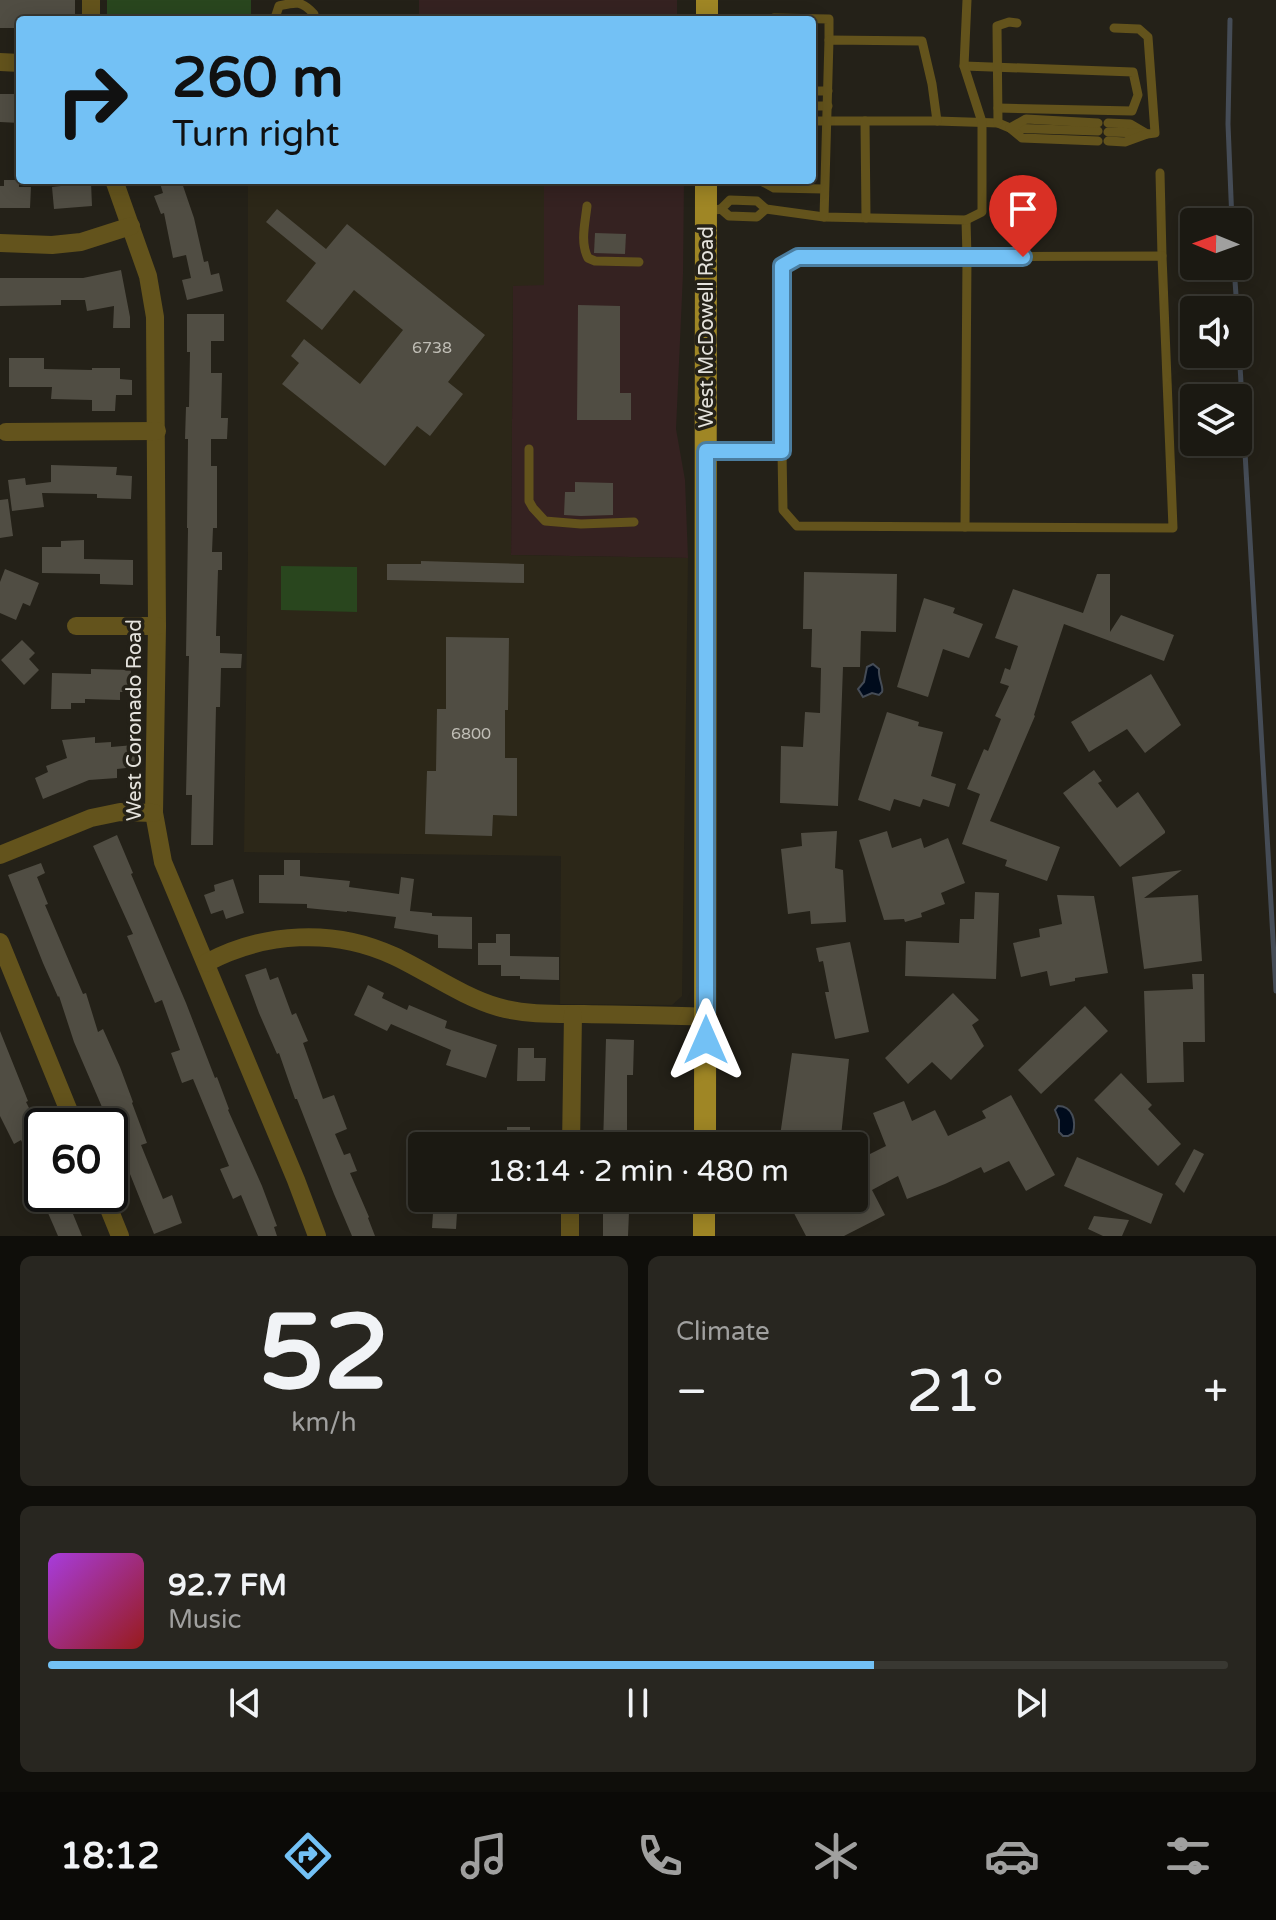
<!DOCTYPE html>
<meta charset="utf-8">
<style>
body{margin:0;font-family:"Varela Round",sans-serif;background:#282620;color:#f1f3f6;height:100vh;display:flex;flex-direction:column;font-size:30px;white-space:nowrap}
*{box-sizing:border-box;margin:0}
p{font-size:26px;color:#a0a09f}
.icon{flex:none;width:44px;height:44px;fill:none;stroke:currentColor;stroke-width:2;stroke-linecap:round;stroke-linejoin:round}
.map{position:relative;height:1236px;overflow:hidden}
.panel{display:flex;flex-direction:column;gap:20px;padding:20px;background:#0f0e0a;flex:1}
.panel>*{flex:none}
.top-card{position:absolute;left:16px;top:16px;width:800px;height:168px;border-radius:8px;box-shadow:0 4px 20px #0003,0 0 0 2px #393832;background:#73c1f5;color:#111;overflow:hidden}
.needle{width:52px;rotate:271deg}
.controls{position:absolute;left:1180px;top:208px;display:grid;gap:16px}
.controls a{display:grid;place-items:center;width:72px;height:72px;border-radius:8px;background:#1b1912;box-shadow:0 4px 20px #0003,0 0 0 2px #393832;font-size:40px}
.speed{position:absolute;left:24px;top:1108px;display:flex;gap:16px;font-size:40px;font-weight:700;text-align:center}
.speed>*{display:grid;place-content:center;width:104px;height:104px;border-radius:50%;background:#1b1912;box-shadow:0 4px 20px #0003,0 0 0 2px #393832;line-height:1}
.speed .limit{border:4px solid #111;border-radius:12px;background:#fff;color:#111}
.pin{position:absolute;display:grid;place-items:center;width:68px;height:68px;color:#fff;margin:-82px -34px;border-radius:50% 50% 50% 0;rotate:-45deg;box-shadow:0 0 8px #0007}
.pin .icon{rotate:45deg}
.me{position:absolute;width:88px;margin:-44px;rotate:0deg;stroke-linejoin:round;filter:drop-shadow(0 0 6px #0008)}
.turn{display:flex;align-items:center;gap:28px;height:168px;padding:0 24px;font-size:36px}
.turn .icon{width:104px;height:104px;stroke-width:2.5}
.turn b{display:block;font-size:56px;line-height:68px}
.big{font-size:60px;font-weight:600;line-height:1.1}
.panel .tile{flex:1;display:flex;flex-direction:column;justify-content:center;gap:12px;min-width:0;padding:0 28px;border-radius:12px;background:#282620}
.panel .dial{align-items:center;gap:0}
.dial b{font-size:104px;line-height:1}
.song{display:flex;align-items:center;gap:24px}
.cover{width:96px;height:96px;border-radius:12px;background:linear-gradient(135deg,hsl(280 70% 55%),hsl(0 70% 35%))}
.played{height:8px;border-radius:4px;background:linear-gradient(90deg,#73c1f5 70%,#393832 70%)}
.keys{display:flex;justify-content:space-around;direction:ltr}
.heat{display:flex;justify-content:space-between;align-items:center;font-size:44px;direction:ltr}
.panel .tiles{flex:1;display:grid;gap:20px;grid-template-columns:1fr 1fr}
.tile:last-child{grid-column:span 2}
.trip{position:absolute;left:408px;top:1132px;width:460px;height:80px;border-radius:8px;background:#1b1912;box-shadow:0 4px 20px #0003,0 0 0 2px #393832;font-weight:600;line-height:80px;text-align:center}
.dock{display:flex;height:128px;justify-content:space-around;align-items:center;background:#0b0a07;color:#a0a09f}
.dock .icon{width:56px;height:56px}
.dock .active{color:#73c1f5}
.dock b{font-size:36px;color:#f1f3f6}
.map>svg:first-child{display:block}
.commercial{fill:#352221}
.built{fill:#2c2718}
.green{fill:#29461e}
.water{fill:#000b1c;stroke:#454c56;stroke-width:2}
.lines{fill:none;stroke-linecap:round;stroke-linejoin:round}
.stream{stroke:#454c56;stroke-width:5}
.building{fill:#504d43}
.service{stroke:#63531c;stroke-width:9}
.minor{stroke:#63531c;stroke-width:18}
.primary{stroke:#9f8625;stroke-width:22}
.route-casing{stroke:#4b7d9f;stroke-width:20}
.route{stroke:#73c1f5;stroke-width:14}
.labels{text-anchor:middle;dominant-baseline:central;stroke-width:7;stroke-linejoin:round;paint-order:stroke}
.number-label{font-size:16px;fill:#c0beb6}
.street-label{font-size:20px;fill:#e5e3dd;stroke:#242118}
</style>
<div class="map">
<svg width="1276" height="1236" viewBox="0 0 1276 1236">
<rect width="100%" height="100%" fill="#242118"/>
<!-- commercial -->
<g class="commercial">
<rect x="419" y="0" width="258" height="20"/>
<polygon points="544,180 684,180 683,274 676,429 685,480 688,558 511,555 513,285 544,284"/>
</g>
<!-- built -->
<polygon class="built" points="248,180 544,180 544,285 513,286 511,555 688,558 682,996 672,1005 560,1004 561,856 244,852 248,552"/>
<!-- green -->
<g class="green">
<rect x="107" y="0" width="144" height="20"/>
<polygon points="281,566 357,567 357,612 281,610"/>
</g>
<!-- water -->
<g class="water">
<path d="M873,664L879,669C878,679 884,687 882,692L879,695L872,693L863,697L858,689L864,682L867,667Z"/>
<path d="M1058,1106C1073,1106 1076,1121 1073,1133L1068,1136H1063L1059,1132V1120L1055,1110Z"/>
</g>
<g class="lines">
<!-- stream -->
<g class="stream">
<polyline points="1230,20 1228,124 1232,222"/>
<polyline points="1234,266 1237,310"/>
<polyline points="1238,331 1276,991"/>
</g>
</g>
<!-- building -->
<g class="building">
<polygon points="0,0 75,0 75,20 18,20 18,28 0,28"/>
<polygon points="0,94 20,94 20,123 0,122"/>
<polygon points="4,180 19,180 19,187 31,187 30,208 0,208 0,186 4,186"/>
<polygon points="61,180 74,180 75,183 91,182 92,206 54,209 52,187 61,186"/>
<polygon points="159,180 181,180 194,218 204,262 208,261 211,275 219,273 223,291 187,300 182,280 191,278 186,255 173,258 164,213 161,214 154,196 163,193"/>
<polygon points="277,209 326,249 347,224 485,335 448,382 463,394 430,436 417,426 385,466 282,384 299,363 291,356 304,339 360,384 403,330 354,290 322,330 286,301 316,263 266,222"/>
<polygon points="595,233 626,234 625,254 594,253"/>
<polygon points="121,270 130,317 130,328 113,328 114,306 87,311 85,300 61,300 61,305 0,306 0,278 83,278"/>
<polygon points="578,305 620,306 620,393 631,393 631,420 577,420"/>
<polygon points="187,314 224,314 224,341 211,341 211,373 222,373 221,418 228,418 227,439 211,439 211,466 217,466 217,528 213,528 212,552 222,552 222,570 218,570 216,636 220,636 220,653 242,654 241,668 221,668 220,707 216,707 213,845 191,845 192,795 186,795 189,656 186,656 188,528 187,528 188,439 185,439 186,407 189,407 190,352 187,352"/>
<polygon points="9,358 44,358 44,369 92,370 92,368 120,368 120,379 132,380 132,395 116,395 115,411 92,411 92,400 51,399 52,387 9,387"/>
<polygon points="51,465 117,467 116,475 132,476 131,499 97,498 97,494 42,493 44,507 12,511 8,480 25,478 26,485 51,482"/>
<polygon points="575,482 613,483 613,515 581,516 564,515 565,492 575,492"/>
<polygon points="8,499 13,536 0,538 0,500"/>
<polygon points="84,540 84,559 133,560 133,585 100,584 100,574 42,573 42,547 61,547 61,541"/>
<polygon points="421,561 524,564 524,583 387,580 387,564 421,564"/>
<polygon points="5,569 39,583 30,606 23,603 16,620 0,613 0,582"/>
<polygon points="804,572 897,574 896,632 861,631 860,667 843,667 838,806 780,803 781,746 803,747 805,712 820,713 821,668 811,667 812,629 803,629"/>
<polygon points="1097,574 1110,574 1110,632 1121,615 1174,635 1164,661 1064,624 1034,715 1035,716 990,821 1060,847 1047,881 1005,866 1007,860 962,844 980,794 967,789 984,749 988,751 1001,719 995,716 1009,686 1000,683 1005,668 1010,670 1018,646 995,638 1013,589 1083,613"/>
<polygon points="924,598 955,608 953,613 983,624 969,658 943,649 928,697 897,687"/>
<polygon points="446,637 509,638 508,710 505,710 505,758 517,758 517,816 493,815 492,836 425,834 427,771 436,771 437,709 446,709"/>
<polygon points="22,640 35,653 29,659 39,670 24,685 1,660"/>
<polygon points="91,669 131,670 130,692 120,692 120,700 85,699 85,703 71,703 71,709 51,709 52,673 91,674"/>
<polygon points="1151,674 1181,725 1145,753 1127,729 1089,752 1071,722"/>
<polygon points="887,712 919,722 918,726 943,732 931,776 956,784 949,807 923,799 920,807 894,799 890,811 858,800"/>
<polygon points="95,737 95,743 111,742 111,747 134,745 135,767 117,769 117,778 89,780 43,799 35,778 48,772 46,766 67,758 62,740"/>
<polygon points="1094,770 1102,781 1098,783 1117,808 1138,792 1165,831 1165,833 1120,867 1063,793"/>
<polygon points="837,831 835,868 843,870 846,922 811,924 810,911 788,914 781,849 802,846 801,833"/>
<polygon points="887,831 892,848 921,838 924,848 948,838 965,883 941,893 945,904 921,913 922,917 905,922 904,919 884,920 859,840"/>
<polygon points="117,835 133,873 131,874 186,1003 215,1078 217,1077 229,1109 228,1110 262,1186 277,1226 274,1227 277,1236 258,1236 241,1195 233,1199 220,1169 229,1166 193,1079 182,1083 171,1053 180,1050 162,1000 155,1003 127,936 133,934 93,846"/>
<polygon points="284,860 300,860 300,876 350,881 349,887 399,894 401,877 414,879 410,911 432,913 432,916 472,917 472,949 438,948 438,935 394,928 396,917 347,911 347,912 307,908 307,904 259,903 259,875 284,875"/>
<polygon points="41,863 45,873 37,877 48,904 45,905 83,994 86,993 98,1032 103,1029 120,1067 133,1102 132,1103 147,1143 141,1145 163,1199 172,1195 182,1223 154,1234 106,1114 105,1114 74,1042 59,996 58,997 43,963 8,875"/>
<polygon points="1182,870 1144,898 1198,895 1202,961 1144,969 1132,877"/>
<polygon points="233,879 244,913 226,919 223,910 211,914 204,895 215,891 214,885"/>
<polygon points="975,892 999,893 996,979 905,976 906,941 959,943 960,919 974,919"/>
<polygon points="1057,895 1094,896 1108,973 1075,978 1075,981 1050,986 1047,971 1021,977 1013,943 1040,937 1039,929 1062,924"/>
<polygon points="496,934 510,934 510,956 559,957 559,980 520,979 520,976 501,976 501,965 478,965 478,943 496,943"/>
<polygon points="850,942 869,1032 835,1039 825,992 829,992 823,961 819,962 816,948"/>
<polygon points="266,968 270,980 278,977 292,1015 296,1013 308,1041 303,1043 323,1099 334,1095 347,1129 335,1134 344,1155 350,1153 357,1171 350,1173 369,1217 368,1218 375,1236 352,1236 334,1194 297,1099 295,1099 279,1053 277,1054 259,1013 245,975"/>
<polygon points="1192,974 1204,974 1205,1042 1183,1042 1184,1082 1147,1083 1144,991 1193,989"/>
<polygon points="368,985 384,993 382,998 407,1010 409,1005 447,1021 445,1028 497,1045 486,1078 446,1065 451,1050 391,1024 387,1031 354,1015"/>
<polygon points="953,993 979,1020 972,1025 984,1046 951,1080 932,1062 908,1084 885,1058"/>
<polygon points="1085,1006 1108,1031 1041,1094 1018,1070"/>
<polygon points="0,1031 28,1101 26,1102 42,1134 42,1182 21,1140 14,1144 0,1116"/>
<polygon points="606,1039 634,1040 633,1075 627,1075 627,1146 603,1146"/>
<polygon points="518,1048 534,1048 534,1058 546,1058 545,1081 517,1081"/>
<polygon points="792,1053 849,1059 840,1146 802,1146 803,1140 780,1136"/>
<polygon points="1121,1073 1152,1105 1148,1109 1181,1144 1158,1166 1094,1100"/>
<polygon points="1011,1095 1055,1175 1026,1191 1009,1161 984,1173 981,1167 945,1184 907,1199 898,1176 872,1190 885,1215 844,1236 806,1236 786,1198 854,1198 854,1162 886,1146 873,1113 904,1101 912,1121 935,1110 948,1136 986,1118 982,1111"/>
<polygon points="507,1127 530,1127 530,1146 437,1146 437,1137 507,1130"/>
<polygon points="1194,1149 1204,1154 1184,1193 1175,1184"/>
<polygon points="1077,1157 1163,1194 1151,1224 1064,1186"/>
<polygon points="66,1197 82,1236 58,1236 45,1206"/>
<polygon points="434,1198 458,1198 456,1229 432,1228"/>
<polygon points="601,1198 634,1198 634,1212 629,1212 628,1236 603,1236 603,1212 601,1212"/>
<polygon points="1094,1216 1129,1220 1122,1236 1103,1236 1088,1229"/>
</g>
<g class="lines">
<!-- service -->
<g class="service">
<path d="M275,18L279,6C296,2 301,0 314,14"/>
<polyline points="772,20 774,18 829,19 829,40"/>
<polyline points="964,66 1133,72 1138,95 1132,111 998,108"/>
<polyline points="812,91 828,91"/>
<polyline points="812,106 828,106"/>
<polyline points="812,121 865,121"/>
<polyline points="937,121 998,123 1010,128 1098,131"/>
<polyline points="998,123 997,26 1009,22 1017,23"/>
<polyline points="1108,123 1130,124 1147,134"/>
<polyline points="1108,132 1144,133"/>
<polyline points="1098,141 1022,138 1010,128 1026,119 1098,123"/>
<polyline points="1108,141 1125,142 1147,134 1155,133 1148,37 1139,29 1114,28"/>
<polyline points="1160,173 1162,256"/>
<polyline points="763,180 763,182 774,188 824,189"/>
<path d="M587,206C585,224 580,242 588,258L595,261L639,262"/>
<polyline points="766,209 824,217 966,220 967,257 965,527"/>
<polyline points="708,211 721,209 730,200 757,201 766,209 757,217 729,216 721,209"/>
<polyline points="824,217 829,40 922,41 932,84 937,121 865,121 866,218"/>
<polyline points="966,220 982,212 982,122 964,66 967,0"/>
<polyline points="529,449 529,501 533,508 545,521 581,524 634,522"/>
<polyline points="706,451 782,451 782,266 798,257 1162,256 1173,528 797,526 783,510 782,451"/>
</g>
<!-- minor -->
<g class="minor">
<polyline points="91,20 91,0"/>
<polyline points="0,62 20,63"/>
<polyline points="114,180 148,276 155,317 157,626 154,813 163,862 296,1180 317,1236"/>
<polyline points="0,243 52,245 81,242 131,226"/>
<polyline points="6,432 157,431"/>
<polyline points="76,626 157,626"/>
<polyline points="0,855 91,818 120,812 154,813"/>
<polyline points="0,942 75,1126"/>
<path d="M206,963C264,932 334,928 394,956C428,972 463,997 498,1007C525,1015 556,1014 584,1014C624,1015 665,1015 706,1017"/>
<polyline points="571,1146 573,1014"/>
<polyline points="103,1194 120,1236"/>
<polyline points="510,1205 570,1205"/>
<polyline points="570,1236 570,1198"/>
</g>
<!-- primary -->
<g class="primary">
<polyline points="707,0 707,20"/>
<polyline points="705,1146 706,180"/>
<polyline points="704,1236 704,1198"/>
</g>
</g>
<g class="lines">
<!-- route casing -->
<g class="route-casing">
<polyline id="route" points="706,1040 706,451 782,451 782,266 798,257 1023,257"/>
</g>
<!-- route -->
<use href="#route" class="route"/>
</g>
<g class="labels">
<!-- number labels -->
<g class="number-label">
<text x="432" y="348">6738</text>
<text x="471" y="734">6800</text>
</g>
<!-- street labels -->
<g class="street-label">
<text transform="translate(707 327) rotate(-90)">West McDowell Road</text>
<text transform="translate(135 720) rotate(-90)">West Coronado Road</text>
</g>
</g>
</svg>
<div class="controls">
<a><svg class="needle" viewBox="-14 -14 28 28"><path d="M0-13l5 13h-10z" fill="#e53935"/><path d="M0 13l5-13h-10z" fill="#a0a09f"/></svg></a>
<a><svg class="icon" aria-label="sound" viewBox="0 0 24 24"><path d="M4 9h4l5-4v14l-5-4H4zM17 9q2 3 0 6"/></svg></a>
<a><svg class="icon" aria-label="layers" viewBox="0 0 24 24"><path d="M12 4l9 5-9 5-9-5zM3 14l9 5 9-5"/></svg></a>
</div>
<div class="speed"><div class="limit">60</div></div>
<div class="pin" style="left:1023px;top:257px;background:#d93025"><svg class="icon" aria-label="arrive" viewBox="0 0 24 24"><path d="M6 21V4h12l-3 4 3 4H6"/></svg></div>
<svg class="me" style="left:706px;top:1040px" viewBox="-20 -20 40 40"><path d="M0-17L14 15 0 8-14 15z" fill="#73c1f5" stroke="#fff" stroke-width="4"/></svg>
<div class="trip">18:14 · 2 min · 480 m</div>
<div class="top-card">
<div class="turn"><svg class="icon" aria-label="right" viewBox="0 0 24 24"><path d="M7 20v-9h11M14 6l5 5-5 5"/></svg><div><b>260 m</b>Turn right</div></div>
</div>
</div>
<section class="panel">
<div class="tiles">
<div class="tile dial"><b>52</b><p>km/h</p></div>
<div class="tile"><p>Climate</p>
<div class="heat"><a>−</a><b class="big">21°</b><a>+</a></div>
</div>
<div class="tile">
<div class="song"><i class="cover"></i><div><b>92.7 FM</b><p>Music</p></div></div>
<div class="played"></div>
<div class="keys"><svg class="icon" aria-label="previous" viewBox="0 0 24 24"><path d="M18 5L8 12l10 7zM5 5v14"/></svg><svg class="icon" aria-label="pause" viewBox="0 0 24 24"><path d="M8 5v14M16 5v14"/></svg><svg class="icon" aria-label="next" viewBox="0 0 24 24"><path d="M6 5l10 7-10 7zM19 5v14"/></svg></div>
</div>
</div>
</section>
<nav class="dock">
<b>18:12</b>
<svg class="icon active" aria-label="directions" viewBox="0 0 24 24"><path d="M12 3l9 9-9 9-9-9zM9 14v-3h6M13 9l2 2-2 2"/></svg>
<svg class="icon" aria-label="music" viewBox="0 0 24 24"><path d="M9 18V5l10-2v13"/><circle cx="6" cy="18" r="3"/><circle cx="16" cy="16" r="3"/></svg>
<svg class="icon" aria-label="phone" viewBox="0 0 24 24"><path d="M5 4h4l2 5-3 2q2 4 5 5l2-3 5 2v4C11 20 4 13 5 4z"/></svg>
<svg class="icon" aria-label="climate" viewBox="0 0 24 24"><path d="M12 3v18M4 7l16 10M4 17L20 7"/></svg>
<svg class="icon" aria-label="car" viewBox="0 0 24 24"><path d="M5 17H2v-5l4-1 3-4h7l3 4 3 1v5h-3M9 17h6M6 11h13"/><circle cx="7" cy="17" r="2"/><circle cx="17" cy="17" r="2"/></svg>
<svg class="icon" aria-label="filters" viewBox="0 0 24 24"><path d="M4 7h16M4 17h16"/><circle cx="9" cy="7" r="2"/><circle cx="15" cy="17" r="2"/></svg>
</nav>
